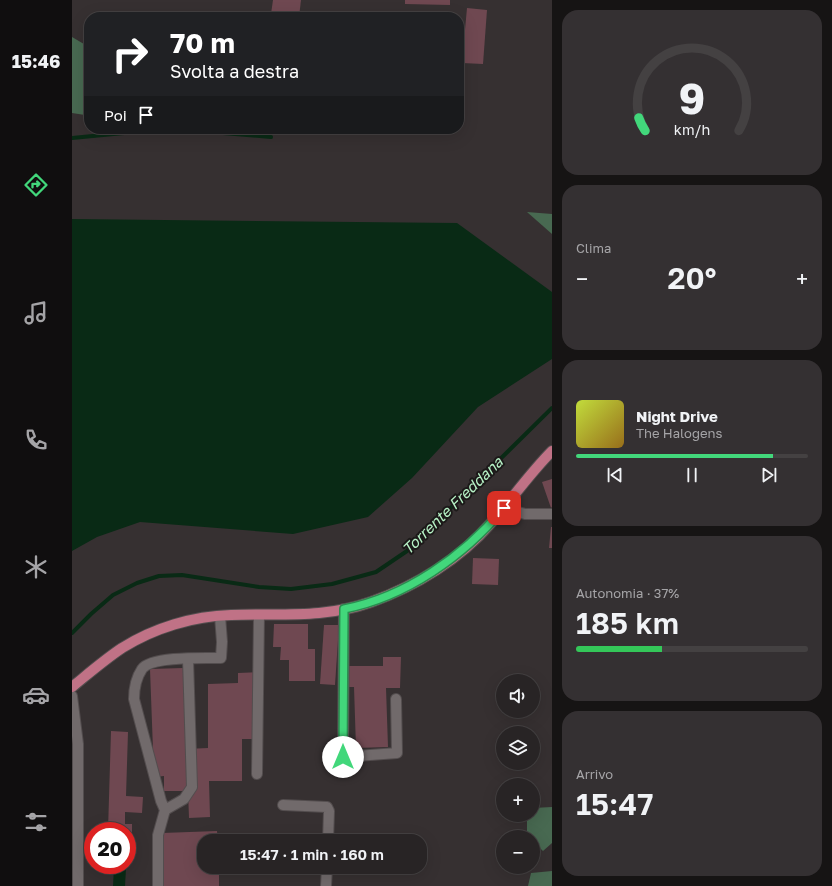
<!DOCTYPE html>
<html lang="it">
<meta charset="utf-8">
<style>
body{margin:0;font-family:"Golos Text",sans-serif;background:#343032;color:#f1f3f6;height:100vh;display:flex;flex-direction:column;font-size:15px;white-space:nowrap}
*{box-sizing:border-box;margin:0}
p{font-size:13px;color:#a5a4a7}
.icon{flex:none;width:22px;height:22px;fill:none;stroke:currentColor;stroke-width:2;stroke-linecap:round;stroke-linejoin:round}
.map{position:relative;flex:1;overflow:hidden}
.side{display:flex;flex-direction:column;gap:10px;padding:10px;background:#161414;width:280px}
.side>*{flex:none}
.guide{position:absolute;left:12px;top:12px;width:380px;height:122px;border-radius:16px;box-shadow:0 4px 16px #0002,0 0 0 1px #444142;background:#202124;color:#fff;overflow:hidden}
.tools{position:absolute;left:424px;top:674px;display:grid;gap:8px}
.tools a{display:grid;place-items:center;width:44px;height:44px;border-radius:50%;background:#282425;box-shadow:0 4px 16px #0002,0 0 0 1px #444142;font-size:20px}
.speed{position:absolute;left:12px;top:822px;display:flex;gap:8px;font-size:20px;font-weight:700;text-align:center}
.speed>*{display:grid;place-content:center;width:52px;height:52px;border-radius:50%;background:#282425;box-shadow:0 4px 16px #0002,0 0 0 1px #444142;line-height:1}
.speed .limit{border:6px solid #d22;background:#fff;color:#111}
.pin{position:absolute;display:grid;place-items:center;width:34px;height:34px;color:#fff;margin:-17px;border-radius:8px;box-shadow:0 2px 6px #0006}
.me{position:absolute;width:44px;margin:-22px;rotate:0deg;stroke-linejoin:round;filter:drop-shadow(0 0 3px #0008)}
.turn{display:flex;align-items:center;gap:14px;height:84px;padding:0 20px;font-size:18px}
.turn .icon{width:52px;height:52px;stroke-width:2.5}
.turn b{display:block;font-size:28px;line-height:34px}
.then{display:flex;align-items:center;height:38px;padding:0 20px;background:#0003;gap:8px;font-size:15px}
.big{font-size:30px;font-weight:600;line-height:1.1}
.side .widget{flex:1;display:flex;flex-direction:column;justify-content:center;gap:6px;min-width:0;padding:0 14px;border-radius:16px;background:#343032}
.side .dial{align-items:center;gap:0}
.dial svg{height:104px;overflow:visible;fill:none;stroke:#444142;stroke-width:7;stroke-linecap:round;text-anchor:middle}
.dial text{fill:#f1f3f6;stroke:none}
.song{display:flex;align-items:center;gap:12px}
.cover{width:48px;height:48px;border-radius:6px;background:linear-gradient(135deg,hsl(70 70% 55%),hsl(40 70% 35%))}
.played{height:4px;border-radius:2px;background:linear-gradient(90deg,#42d77b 85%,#444142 85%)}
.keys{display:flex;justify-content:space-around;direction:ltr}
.heat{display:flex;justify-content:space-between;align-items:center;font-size:22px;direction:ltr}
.charge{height:6px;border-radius:3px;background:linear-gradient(90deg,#34c759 37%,#444142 0)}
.trip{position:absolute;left:125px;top:834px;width:230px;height:40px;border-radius:16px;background:#282425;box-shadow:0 4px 16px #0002,0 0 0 1px #444142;font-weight:600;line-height:40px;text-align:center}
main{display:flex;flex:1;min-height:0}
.tabs{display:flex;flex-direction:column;width:72px;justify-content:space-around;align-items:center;background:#100e0f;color:#a5a4a7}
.tabs .icon{width:28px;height:28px}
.tabs .active{color:#42d77b}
.tabs b{font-size:18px;color:#f1f3f6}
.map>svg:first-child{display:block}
.forest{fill:#486951}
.water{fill:#092a15}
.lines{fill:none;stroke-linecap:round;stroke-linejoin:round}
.stream{stroke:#092a15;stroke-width:4}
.building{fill:#6f4851}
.minor-casing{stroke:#534d4e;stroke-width:12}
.major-casing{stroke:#534d4e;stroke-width:12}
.minor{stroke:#716a6b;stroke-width:10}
.major{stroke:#c07286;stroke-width:10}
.route-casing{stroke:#2b8c50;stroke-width:10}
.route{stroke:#42d77b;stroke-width:7}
.labels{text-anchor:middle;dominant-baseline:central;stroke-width:4;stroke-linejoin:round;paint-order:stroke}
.water-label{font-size:15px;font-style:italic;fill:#b7f2c6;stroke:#1c1919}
</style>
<main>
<nav class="tabs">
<b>15:46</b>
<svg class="icon active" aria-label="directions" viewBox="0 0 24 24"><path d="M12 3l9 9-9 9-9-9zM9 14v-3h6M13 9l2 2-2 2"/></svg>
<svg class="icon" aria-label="music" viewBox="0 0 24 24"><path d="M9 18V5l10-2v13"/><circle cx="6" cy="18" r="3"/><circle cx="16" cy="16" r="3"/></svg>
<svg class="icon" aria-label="phone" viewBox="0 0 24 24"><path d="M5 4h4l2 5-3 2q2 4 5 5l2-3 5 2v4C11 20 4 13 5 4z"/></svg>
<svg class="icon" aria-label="climate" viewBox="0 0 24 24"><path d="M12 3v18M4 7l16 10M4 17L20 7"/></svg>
<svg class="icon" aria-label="car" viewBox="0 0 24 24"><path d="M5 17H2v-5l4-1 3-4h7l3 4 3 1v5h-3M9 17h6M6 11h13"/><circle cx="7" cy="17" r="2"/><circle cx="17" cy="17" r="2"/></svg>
<svg class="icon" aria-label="filters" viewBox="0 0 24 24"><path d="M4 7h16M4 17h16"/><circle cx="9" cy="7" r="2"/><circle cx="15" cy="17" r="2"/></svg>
</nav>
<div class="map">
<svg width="480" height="886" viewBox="0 0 480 886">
<rect width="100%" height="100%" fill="#363031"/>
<!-- forest -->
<g class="forest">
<polygon points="0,37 17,47 17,95 13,95 13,115 0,113"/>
<polygon points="455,212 480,214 480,234"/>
<polygon points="480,807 480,843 471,851 461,841 461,837 457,837 455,835 455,815 461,815 461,808"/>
<polygon points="480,871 480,886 456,886 459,873"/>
</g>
<!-- water -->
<g class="water">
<polygon points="0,219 385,223 480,292 480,359 406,407 340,478 296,517 221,534 68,522 25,537 0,551"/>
<polygon points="42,867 54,868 53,886 41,886"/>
</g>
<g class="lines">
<!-- stream -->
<g class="stream">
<polyline points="0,138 52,133 127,131 199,137"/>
<polyline points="0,633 19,614 41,595 65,583 87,576 110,575 187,587 219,589 260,584 304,572 335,551 480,408"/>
</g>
</g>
<!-- building -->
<g class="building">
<polygon points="201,0 229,0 227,17 213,17 199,14"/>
<polygon points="333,0 378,0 378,5 333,4"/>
<polygon points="395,8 415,10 411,64 390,63"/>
<polygon points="480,479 480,507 479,508 470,482"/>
<polygon points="479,527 480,527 480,548 477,548"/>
<polygon points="401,558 427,559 426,585 400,584"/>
<polygon points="202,624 236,624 236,649 243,649 243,681 217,681 217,660 208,660 209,647 201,647"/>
<polygon points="252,625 267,625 263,685 248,684"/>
<polygon points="311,657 329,657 328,688 314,688 316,747 284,748 282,687 276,687 277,666 311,666"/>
<polygon points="111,668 114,749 136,748 136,684 166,683 166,673 191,672 191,739 170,739 170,781 137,781 138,817 117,818 116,791 92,791 92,776 82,777 78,669"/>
<polygon points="39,731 56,732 54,796 71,797 70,813 53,812 53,824 60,824 60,835 55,835 55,831 36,831"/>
<polygon points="145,831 146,841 132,841 132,867 147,867 147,886 92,886 90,833"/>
<rect x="219" y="867" width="27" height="8"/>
</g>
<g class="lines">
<!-- minor casing -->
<g class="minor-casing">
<g id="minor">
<polyline points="432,508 453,514 480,514"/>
<polyline points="272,609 271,757 325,753 324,699"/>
<polyline points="0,696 6,744 6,886"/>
<polyline points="185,774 187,615"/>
<polyline points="211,805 255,807 257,811 256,841"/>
<polyline points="93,810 112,799 120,787 116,659"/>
<path d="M86,886V835L93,810L89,801L62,699C62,689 64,678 70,669C79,656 132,658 149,658L150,642L148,616"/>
<polyline points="254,886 255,867"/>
</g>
</g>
<!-- major casing -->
<g class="major-casing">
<path id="major" d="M0,687C16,674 32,660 50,648C82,628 121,616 159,615C208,613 251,619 299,602C344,586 388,559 419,523C440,499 458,473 480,451"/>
</g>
<!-- minor -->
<use href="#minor" class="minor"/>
<!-- major -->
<use href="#major" class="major"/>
</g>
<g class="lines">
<!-- route casing -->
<g class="route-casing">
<path id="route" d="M271,757L272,609C334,597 392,556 432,508"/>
</g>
<!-- route -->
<use href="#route" class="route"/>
</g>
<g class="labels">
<!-- water labels -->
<g class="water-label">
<text transform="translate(380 505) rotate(-44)">Torrente Freddana</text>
</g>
</g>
</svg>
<div class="tools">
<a><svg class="icon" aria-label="sound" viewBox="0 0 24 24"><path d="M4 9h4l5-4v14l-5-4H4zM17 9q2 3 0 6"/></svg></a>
<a><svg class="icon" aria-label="layers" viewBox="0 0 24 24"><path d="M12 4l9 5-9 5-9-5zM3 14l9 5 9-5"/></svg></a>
<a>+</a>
<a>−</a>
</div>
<div class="speed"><div class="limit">20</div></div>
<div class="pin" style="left:432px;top:508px;background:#d93025"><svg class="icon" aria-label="arrive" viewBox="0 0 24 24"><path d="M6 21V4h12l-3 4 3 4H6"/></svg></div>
<svg class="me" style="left:271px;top:757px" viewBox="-20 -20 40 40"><circle r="19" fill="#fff"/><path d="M0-13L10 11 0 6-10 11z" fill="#42d77b"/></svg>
<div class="trip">15:47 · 1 min · 160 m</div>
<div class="guide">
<div class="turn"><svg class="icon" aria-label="right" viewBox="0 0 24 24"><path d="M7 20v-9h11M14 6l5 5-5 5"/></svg><div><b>70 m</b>Svolta a destra</div></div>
<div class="then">Poi<svg class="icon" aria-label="arrive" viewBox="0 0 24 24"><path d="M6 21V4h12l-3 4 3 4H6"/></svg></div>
</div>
</div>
<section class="side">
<div class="widget dial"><svg viewBox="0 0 100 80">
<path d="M14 69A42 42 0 1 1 86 69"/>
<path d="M14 69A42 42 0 0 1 9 59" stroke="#42d77b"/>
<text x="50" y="56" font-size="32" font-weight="700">9</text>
<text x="50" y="72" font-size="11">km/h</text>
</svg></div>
<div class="widget"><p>Clima</p>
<div class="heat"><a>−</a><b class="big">20°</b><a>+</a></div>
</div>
<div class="widget">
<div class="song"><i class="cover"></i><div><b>Night Drive</b><p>The Halogens</p></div></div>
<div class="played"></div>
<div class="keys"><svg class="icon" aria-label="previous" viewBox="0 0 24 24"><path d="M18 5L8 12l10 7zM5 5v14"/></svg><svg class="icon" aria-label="pause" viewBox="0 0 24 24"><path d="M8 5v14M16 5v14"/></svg><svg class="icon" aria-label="next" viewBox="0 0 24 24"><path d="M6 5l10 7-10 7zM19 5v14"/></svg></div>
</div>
<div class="widget"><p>Autonomia · 37%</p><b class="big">185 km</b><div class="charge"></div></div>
<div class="widget"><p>Arrivo</p><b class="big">15:47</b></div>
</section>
</main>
